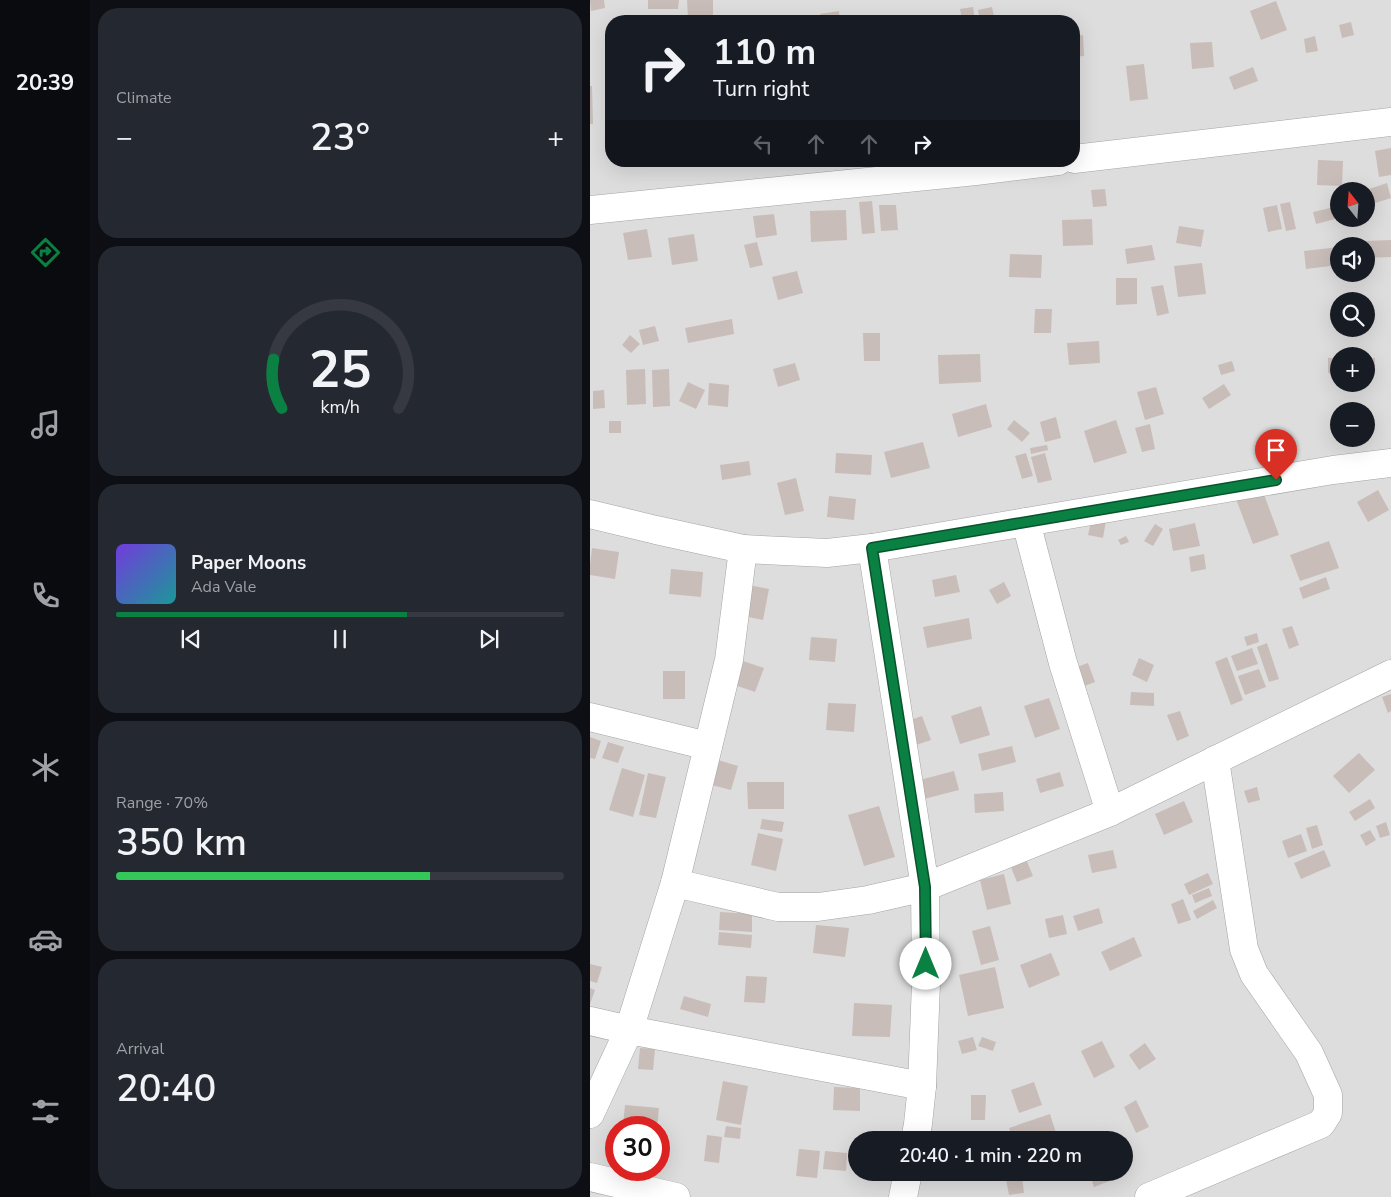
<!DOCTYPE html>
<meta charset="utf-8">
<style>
body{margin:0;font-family:"Nunito Sans",sans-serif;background:#242831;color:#f1f3f6;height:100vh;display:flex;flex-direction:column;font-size:19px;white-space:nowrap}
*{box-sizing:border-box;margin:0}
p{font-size:16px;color:#9ea1a6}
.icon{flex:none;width:28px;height:28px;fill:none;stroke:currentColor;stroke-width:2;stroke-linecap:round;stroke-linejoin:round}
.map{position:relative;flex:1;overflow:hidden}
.details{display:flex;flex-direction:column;gap:8px;padding:8px;background:#0d0f14;width:500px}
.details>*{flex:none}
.banner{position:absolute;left:15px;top:15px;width:475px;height:152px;border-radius:20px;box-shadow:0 5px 20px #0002;background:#171b24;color:#f1f3f6;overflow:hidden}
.needle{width:32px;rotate:343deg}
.tools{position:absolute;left:740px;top:182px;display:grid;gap:10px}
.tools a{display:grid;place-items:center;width:45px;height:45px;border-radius:50%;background:#171b24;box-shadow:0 5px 20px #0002;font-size:25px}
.speed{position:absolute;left:15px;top:1116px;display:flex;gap:10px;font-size:25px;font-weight:700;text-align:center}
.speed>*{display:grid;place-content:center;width:65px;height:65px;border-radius:50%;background:#171b24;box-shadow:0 5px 20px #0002;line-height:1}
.speed .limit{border:8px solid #d22;background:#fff;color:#111}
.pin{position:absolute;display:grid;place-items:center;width:42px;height:42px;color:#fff;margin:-51px -21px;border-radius:50% 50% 50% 0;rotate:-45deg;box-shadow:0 0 5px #0007}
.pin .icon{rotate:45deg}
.me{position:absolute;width:55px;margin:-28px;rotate:0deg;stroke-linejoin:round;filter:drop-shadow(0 0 4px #0008)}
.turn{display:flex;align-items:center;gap:18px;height:105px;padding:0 25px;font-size:22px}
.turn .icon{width:65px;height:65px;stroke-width:2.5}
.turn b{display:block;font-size:35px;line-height:42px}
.lanes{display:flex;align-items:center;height:48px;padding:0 25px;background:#0003;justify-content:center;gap:25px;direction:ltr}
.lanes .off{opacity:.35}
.big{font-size:38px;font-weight:600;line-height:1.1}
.details .card{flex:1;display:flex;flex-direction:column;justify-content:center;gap:8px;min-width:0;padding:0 18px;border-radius:20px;background:#242831}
.details .dial{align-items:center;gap:0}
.dial svg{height:130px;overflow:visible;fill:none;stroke:#363941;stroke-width:7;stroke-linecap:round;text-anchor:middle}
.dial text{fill:#f1f3f6;stroke:none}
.song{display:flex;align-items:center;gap:15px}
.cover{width:60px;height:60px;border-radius:8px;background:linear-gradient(135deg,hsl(260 70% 55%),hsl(180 70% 35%))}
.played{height:5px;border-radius:2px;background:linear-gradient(90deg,#0b8043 65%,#363941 65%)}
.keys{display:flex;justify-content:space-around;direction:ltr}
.heat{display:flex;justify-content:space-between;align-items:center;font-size:28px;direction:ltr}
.charge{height:8px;border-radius:4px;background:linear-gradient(90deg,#34c759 70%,#363941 0)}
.trip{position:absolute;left:258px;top:1131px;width:285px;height:50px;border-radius:25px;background:#171b24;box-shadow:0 5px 20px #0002;font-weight:600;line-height:50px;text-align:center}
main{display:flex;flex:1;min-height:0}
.menu{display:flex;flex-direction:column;width:90px;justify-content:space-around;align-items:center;background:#090b0e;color:#9ea1a6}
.menu .icon{width:35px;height:35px}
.menu .selected{color:#0b8043}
.menu b{font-size:22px;color:#f1f3f6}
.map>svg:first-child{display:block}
.residential{fill:#dedddd;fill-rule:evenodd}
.building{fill:#c8bdb9}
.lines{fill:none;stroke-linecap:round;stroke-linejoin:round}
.street-casing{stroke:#a4a4a4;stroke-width:29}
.street{stroke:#fff;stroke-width:28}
.route-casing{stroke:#07532c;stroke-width:12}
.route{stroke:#0b8043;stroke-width:9}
</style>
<main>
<nav class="menu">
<b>20:39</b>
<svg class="icon selected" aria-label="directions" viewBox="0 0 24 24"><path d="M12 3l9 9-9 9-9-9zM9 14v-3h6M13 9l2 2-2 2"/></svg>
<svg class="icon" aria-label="music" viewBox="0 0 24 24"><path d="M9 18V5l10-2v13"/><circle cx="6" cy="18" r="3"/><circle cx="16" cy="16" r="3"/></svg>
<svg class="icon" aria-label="phone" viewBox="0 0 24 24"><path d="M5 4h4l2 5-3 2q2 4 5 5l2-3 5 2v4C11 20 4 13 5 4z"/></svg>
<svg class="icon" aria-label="climate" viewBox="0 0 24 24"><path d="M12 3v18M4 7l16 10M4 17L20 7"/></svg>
<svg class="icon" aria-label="car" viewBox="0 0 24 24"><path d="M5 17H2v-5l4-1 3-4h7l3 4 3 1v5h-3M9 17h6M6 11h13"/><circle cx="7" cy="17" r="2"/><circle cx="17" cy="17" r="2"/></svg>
<svg class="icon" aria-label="filters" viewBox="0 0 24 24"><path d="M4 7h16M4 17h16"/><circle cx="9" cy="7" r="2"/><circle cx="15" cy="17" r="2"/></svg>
</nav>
<section class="details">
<div class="card"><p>Climate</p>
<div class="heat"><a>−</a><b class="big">23°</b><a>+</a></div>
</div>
<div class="card dial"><svg viewBox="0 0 100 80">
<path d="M14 69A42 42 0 1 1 86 69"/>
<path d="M14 69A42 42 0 0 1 9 39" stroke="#0b8043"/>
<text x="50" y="56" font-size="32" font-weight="700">25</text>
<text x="50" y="72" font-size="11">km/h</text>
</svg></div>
<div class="card">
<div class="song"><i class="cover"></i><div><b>Paper Moons</b><p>Ada Vale</p></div></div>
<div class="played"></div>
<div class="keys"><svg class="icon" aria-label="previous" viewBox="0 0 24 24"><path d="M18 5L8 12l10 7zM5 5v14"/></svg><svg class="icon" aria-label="pause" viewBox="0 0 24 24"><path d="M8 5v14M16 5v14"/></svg><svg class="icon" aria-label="next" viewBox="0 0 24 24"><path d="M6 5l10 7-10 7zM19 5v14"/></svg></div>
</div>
<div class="card"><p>Range · 70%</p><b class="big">350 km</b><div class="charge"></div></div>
<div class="card"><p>Arrival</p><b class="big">20:40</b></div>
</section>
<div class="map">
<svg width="801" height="1197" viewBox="0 0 801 1197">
<rect width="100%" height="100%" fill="#f0ebe6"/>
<!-- residential -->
<path class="residential" d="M0,0H801V1197H0ZM21,21H484V161H21ZM749,191H776V219H749ZM749,246H776V274H749ZM749,301H776V329H749ZM749,356H776V384H749ZM749,411H776V439H749ZM26,1128H69V1170H26ZM266,1140H534V1172H266Z"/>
<!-- building -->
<g class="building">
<polygon points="0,0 14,0 15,8 1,11"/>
<polygon points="58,0 89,0 88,9 58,9"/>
<polygon points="97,0 123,0 123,17 98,18"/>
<polygon points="686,1 697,30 671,40 660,11"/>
<polygon points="383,7 385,21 372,21 370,9"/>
<polygon points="402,7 405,21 390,21 388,10"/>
<polygon points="249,11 250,21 231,21 230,14"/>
<polygon points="761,22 764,35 752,38 749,25"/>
<polygon points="493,35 494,56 484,57 484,36"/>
<polygon points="725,36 728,51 716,53 714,39"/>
<polygon points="622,42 624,67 602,69 600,43"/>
<polygon points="554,64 558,99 540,101 536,66"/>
<polygon points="663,67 668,81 644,90 639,77"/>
<polygon points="0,86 2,86 3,124 0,124"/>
<polygon points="801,148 801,175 789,177 785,151"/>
<polygon points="728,160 753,161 752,186 727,185"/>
<polygon points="797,183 801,198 776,206 776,190"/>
<polygon points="515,189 517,206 503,207 501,190"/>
<polygon points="282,201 285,233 272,234 269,202"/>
<polygon points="700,202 706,229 696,231 690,204"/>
<polygon points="289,205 306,205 308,230 291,231"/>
<polygon points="687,205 692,229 678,232 673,208"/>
<polygon points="749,206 749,218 726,224 723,212"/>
<polygon points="256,210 257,240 221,242 220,211"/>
<polygon points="184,214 187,235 166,238 163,216"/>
<polygon points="502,219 503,245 473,246 472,220"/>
<polygon points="589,226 614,230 611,247 586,243"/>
<polygon points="57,229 62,257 38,260 33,233"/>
<polygon points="104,234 108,261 82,265 78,238"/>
<polygon points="801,240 801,257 777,258 776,241"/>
<polygon points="167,242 173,265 160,268 154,245"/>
<polygon points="562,245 565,260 537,264 535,249"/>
<polygon points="749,247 749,265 716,269 714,251"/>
<polygon points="420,254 452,255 451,278 419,277"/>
<polygon points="612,263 616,294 588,297 584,266"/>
<polygon points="207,271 213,293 188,300 182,277"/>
<polygon points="526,278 547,278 547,304 526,305"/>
<polygon points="573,285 579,313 567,316 561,287"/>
<polygon points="445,309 462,309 461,333 444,333"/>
<polygon points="142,319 144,334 98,343 95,328"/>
<polygon points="65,326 69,341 53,345 49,330"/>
<polygon points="273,333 290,333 290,361 274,361"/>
<polygon points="40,335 50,344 41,353 32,345"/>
<polygon points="509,341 510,363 479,365 477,343"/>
<polygon points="390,354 391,382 349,384 348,355"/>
<rect x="738" y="358" width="11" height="15"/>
<rect x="776" y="358" width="9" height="15"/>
<polygon points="642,361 645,371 631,375 628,365"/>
<polygon points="205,363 210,380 188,387 183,369"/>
<polygon points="55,369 56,404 37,405 36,370"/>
<polygon points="79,369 80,406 63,407 62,370"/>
<polygon points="98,382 115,390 106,409 89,401"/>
<polygon points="119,383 139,385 138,407 118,405"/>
<polygon points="634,384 641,395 619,409 612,398"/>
<polygon points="566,387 574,414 555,420 547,392"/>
<polygon points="14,390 15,408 3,409 3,391"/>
<polygon points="396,404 402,427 368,437 362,414"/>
<polygon points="466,417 471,438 455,442 450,422"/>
<polygon points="749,419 749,434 745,435 742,421"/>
<polygon points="424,420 440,433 432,442 417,429"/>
<polygon points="526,420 537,453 504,463 494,431"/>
<rect x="19" y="421" width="12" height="12"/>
<polygon points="560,424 565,449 552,452 545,428"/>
<polygon points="333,442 340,468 301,478 294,452"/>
<polygon points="457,445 458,450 441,454 440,448"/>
<polygon points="246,453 282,455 281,475 245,473"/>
<polygon points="436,453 443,476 432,479 425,456"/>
<polygon points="455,453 462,480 448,483 441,457"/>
<polygon points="159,461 161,475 132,480 130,465"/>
<polygon points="206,478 214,511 195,515 187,483"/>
<polygon points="672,489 689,535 663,544 646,499"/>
<polygon points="788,490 799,510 778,522 767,502"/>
<polygon points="239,496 266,499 264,520 237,517"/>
<polygon points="502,518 516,521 513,538 498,535"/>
<polygon points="605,523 610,546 583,551 579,529"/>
<polygon points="565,524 573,529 563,546 554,541"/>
<polygon points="536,536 539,542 531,545 528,540"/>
<polygon points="739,541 749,568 710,581 700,555"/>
<polygon points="2,548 29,552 25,579 0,575 0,565"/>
<polygon points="614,554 616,569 601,572 599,557"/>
<polygon points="81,569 113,572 111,597 79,594"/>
<polygon points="366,575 370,592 345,597 342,580"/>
<polygon points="736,577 740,589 713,599 709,588"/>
<polygon points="414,582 421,596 407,604 399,590"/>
<polygon points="159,585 179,589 173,620 153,616"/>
<polygon points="379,618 382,639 337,648 333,627"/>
<polygon points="702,626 709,645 699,649 692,629"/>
<polygon points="667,633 669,642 657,646 654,637"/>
<polygon points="221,637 247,639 245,662 219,660"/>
<polygon points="677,643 689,679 679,682 667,647"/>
<polygon points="662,648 668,664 647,671 641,656"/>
<polygon points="637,657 653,700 641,705 625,662"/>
<polygon points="549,658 564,665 557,682 542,675"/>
<polygon points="147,659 174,668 165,692 139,683"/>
<polygon points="498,663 505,682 492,687 484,668"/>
<polygon points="669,669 676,687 655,695 648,676"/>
<rect x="73" y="671" width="22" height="28"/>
<polygon points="541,692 564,693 564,706 540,705"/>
<polygon points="801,694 801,711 798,713 792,697"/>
<polygon points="459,698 470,729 445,738 434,706"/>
<polygon points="238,703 266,704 264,732 236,730"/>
<polygon points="391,706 400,735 370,744 361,716"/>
<polygon points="590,711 599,736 587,741 577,715"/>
<polygon points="332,716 341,740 320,747 312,723"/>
<polygon points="0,737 11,741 5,759 0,758"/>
<polygon points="18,742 34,747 28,763 12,758"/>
<polygon points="422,746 426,762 392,771 388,754"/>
<polygon points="769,753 785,770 759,793 743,776"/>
<polygon points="125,759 148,766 141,790 118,784"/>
<polygon points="32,768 55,775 43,817 19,810"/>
<polygon points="364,771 369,790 330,800 326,781"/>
<polygon points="470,772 474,786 450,793 446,779"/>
<polygon points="58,773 76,777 66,818 49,815"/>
<polygon points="157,782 194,782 194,809 158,809"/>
<polygon points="667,787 670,800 658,803 654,791"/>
<polygon points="413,792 414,811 385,813 384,794"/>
<polygon points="780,799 785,808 765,821 759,812"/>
<polygon points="594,801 603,822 574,835 565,814"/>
<polygon points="289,806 305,857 274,866 258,815"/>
<polygon points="172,819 194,822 192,832 170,829"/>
<polygon points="796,822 800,835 790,838 786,826"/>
<polygon points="727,825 733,845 722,849 716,828"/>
<polygon points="780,830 786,840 776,846 770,835"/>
<polygon points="168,833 193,839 186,871 161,865"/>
<polygon points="711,834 717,851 698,858 692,841"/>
<polygon points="523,850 527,868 502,873 498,855"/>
<polygon points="734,850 741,866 711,879 704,863"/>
<polygon points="434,854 443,876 427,882 418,860"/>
<polygon points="618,873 623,884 599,895 594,884"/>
<polygon points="414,874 421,904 397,910 390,880"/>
<polygon points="619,888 622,896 605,903 602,895"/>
<polygon points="593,899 601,920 588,924 581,904"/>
<polygon points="623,900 627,908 607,919 603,911"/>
<polygon points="509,908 513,923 488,931 483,916"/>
<polygon points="130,912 162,914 162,932 129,930"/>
<polygon points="473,915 477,934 459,938 455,919"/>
<polygon points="226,925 259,928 255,957 223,953"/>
<polygon points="400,926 409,960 391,965 382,931"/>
<polygon points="129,932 162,935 161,948 128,945"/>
<polygon points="544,937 552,956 520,971 511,952"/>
<polygon points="461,953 470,975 439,988 430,965"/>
<polygon points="0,964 12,967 7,983 0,981"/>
<polygon points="405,967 414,1008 378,1016 369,975"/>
<polygon points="156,976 177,977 175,1003 154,1002"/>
<polygon points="0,988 5,990 0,1004"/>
<polygon points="94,996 121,1004 118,1017 90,1009"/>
<polygon points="264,1003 302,1005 300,1037 262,1036"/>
<polygon points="383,1037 387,1050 372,1054 368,1041"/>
<polygon points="392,1037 406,1042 403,1051 388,1046"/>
<polygon points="512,1041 525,1067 504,1078 491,1051"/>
<polygon points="555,1043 566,1059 549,1070 539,1055"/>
<polygon points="50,1048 65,1049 63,1070 48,1069"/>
<polygon points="133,1081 158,1086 151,1125 126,1120"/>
<polygon points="444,1082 452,1105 429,1113 421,1090"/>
<polygon points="244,1087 270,1088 270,1111 243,1110"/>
<polygon points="381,1095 396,1095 395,1120 381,1120"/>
<polygon points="546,1100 559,1127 546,1133 534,1107"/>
<polygon points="35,1105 69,1108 67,1128 33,1125"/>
<polygon points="460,1114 467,1136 455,1140 423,1140 419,1128"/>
<polygon points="136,1126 151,1128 150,1139 134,1137"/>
<polygon points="395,1132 398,1140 370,1140"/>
<polygon points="117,1135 132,1137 129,1163 114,1161"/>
<polygon points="209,1149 230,1151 227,1178 206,1176"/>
<polygon points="235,1151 257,1153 256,1171 233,1169"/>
<polygon points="499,1172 516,1172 519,1181 504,1187"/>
<polygon points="432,1177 434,1193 419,1195 416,1179"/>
</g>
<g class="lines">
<!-- street casing -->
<g class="street-casing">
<g id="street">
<polyline points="484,159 801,122"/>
<polyline points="0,210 386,171 468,161"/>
<polyline points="0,514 66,530 153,549 237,553 282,548 436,522 743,470 801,463"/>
<polyline points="436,522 473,663 520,812"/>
<polyline points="282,548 335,887 336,983 332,1086 328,1124 325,1140"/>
<polyline points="0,717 118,746"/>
<polyline points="85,883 188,907 228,907 278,900 335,887 520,812 801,674"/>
<polyline points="0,1021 39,1030 332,1086"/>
<polyline points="0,1114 39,1030 85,883 139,660 153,549"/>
<polyline points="0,1177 86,1197"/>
<polyline points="313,1197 318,1172"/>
<polyline points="559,1197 731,1124 738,1113 738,1095 719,1053 664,974 654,949 625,760"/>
</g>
</g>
<!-- street -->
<use href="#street" class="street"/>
</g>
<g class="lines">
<!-- route casing -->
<g class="route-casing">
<polyline id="route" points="336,964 335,887 282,548 686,480"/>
</g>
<!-- route -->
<use href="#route" class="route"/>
</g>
</svg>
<div class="tools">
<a><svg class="needle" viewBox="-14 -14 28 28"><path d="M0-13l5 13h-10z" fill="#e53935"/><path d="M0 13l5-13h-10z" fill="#9ea1a6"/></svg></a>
<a><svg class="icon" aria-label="sound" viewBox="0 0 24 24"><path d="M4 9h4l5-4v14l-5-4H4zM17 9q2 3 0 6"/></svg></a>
<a><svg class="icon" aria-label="search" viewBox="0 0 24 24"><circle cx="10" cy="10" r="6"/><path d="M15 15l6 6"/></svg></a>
<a>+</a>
<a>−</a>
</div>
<div class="speed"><div class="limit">30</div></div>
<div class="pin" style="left:686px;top:480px;background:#d93025"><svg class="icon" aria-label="arrive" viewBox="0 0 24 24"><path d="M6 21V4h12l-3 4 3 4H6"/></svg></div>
<svg class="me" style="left:336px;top:964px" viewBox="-20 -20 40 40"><circle r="19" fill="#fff"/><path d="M0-13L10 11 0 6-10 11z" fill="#0b8043"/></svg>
<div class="trip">20:40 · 1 min · 220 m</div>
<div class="banner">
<div class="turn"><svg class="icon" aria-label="right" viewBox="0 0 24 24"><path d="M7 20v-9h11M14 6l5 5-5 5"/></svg><div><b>110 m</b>Turn right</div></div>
<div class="lanes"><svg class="icon off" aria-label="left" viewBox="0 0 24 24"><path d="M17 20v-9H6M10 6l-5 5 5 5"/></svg><svg class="icon off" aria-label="ahead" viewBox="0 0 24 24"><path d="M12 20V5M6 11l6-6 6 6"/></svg><svg class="icon off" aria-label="ahead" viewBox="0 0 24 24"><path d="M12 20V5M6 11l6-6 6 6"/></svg><svg class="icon" aria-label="right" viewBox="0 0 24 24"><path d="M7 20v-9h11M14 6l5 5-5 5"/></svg></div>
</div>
</div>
</main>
